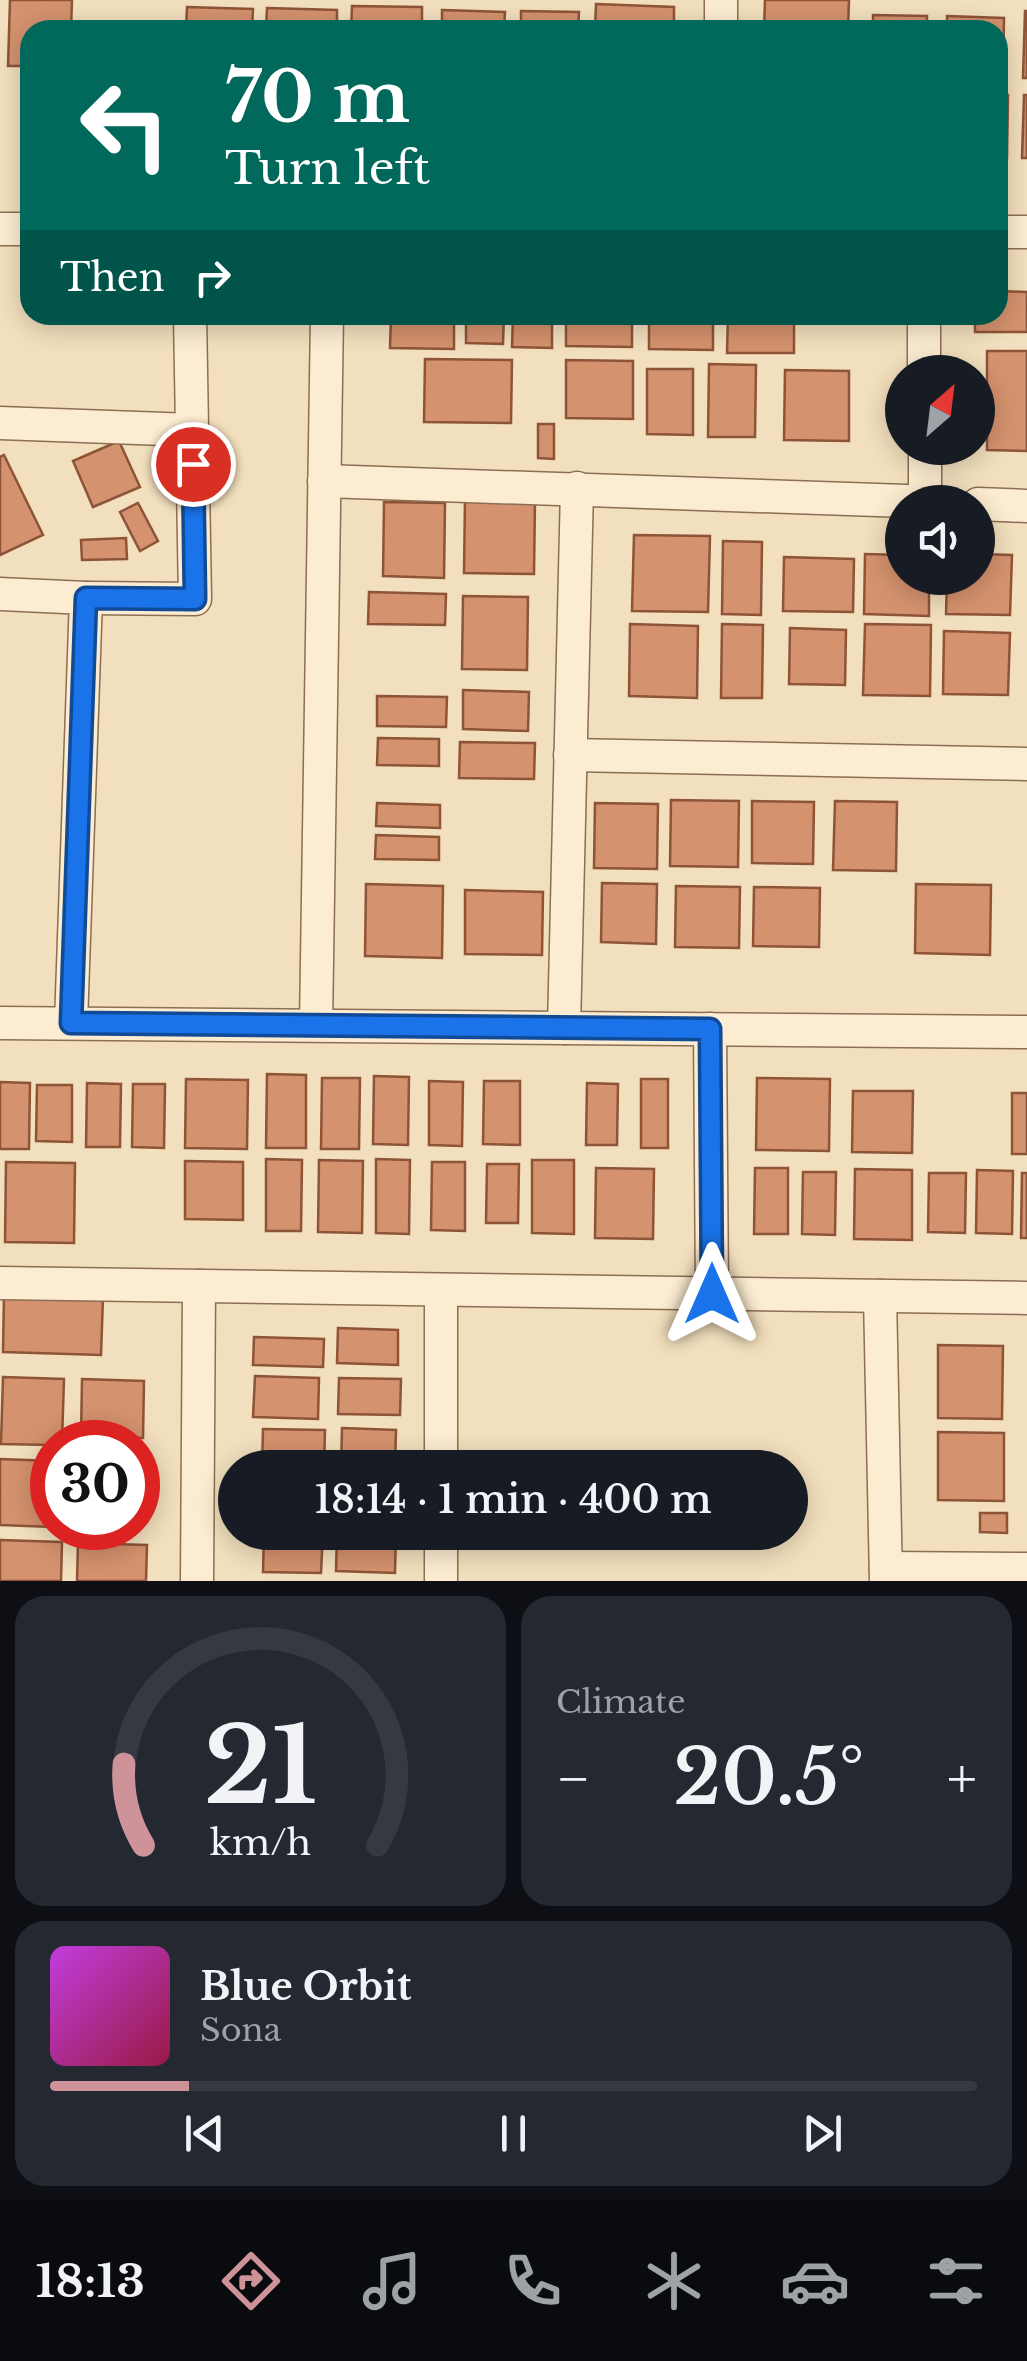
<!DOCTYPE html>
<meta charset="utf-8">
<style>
body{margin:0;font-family:"Libre Baskerville",serif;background:#242831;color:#f1f3f6;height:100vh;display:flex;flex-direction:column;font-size:38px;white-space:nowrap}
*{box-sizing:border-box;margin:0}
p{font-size:32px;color:#9ea1a6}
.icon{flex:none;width:55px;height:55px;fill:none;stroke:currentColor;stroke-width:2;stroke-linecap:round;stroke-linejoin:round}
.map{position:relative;height:1581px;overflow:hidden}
.details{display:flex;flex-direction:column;gap:15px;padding:15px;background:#0d0f14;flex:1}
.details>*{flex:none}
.banner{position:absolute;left:20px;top:20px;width:988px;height:305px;border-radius:30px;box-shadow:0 5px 25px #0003;background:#00695c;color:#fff;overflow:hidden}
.needle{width:65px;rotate:28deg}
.fabs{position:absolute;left:885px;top:355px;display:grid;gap:20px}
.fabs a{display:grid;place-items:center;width:110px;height:110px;border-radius:50%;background:#171b24;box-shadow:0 5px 25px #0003;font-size:50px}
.speed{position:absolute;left:30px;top:1420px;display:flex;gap:20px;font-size:50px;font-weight:700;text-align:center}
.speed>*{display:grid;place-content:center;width:130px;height:130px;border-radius:50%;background:#171b24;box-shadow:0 5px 25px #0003;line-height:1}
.speed .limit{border:15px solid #d22;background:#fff;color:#111}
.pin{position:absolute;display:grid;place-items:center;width:85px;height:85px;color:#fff;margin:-42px;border:5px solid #fff;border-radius:50%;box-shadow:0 2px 10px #0007}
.me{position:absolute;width:110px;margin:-55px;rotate:0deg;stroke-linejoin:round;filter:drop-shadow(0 0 8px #0008)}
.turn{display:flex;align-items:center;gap:35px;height:210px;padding:0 40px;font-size:45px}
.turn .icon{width:130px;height:130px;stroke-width:2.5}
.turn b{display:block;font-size:70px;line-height:85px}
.then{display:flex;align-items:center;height:95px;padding:0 40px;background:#0003;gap:20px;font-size:38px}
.big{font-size:75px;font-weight:600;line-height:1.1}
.details .widget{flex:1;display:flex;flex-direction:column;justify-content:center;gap:15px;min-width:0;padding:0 35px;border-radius:30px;background:#242831}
.details .dial{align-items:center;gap:0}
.dial svg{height:260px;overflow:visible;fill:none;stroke:#363941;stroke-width:7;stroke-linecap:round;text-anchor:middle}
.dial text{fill:#f1f3f6;stroke:none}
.song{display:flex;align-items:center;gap:30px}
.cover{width:120px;height:120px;border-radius:15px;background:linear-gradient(135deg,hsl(290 70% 55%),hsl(340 70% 35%))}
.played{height:10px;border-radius:5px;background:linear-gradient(90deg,#cd9399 15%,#363941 15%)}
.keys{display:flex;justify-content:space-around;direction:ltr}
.heat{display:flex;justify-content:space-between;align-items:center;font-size:55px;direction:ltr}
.details .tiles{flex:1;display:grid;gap:15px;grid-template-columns:1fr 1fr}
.widget:last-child{grid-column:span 2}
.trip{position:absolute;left:218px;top:1450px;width:590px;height:100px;border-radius:50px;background:#171b24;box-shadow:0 5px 25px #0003;font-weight:600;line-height:100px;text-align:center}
.tab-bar{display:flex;height:160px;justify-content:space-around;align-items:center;background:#090b0e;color:#9ea1a6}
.tab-bar .icon{width:70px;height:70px}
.tab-bar .active{color:#cd9399}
.tab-bar b{font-size:45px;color:#f1f3f6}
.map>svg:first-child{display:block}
.building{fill:#d5926e;stroke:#8e5437;stroke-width:2.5}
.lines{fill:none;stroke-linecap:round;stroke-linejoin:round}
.minor-casing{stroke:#8c6e54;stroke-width:35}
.minor{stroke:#fcecd1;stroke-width:32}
.route-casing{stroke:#114b97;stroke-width:25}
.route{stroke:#1a73e8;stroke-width:18}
</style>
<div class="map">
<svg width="1027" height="1581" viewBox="0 0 1027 1581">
<rect width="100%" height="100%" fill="#f2dfbd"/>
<!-- building -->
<g class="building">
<polygon points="10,0 72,0 71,30 30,30 30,66 8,66"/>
<polygon points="765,0 849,0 848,30 764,30"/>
<polygon points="596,4 674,7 674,30 595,30"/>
<polygon points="352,6 422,7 422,30 351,30"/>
<polygon points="187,7 253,9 252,30 186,30"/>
<polygon points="267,8 337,10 337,30 266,30"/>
<polygon points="442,10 505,12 504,30 442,30"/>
<polygon points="521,11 579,12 578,30 521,30"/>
<polygon points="1025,11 1027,11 1027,78 1023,78"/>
<polygon points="873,15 927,16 927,30 873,30"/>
<polygon points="947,16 1004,18 1003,78 998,78 998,30 947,30"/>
<polygon points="998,95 1008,95 1007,158 998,158"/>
<polygon points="1024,95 1027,95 1027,158 1022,158"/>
<polygon points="998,291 1027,292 1027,332 975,332 975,315 998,315"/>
<polygon points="391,315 454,315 454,349 390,348"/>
<polygon points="466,315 504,315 503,344 466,343"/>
<polygon points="513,315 552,315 552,348 512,347"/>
<polygon points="566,315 632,315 632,347 566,346"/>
<polygon points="649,315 713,315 713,350 649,349"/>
<polygon points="728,315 794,315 794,353 727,353"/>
<polygon points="987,351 1027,351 1027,451 987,450"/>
<polygon points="425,359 512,360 511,423 424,422"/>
<polygon points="566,360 633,361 633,419 566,418"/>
<polygon points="709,364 756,365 755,437 708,437"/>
<polygon points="647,369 693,369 693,435 647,434"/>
<polygon points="785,370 849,371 849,441 784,440"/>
<polygon points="538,424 554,424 554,459 538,458"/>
<polygon points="119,441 140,487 93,507 73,461"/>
<polygon points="4,455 43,535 0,555 0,457"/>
<polygon points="465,498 535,500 534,574 464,573"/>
<polygon points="384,502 445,503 444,578 383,576"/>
<polygon points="138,503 158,541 140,551 120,512"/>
<polygon points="634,535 710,536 708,612 632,611"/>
<polygon points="126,538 127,559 82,560 81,540"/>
<polygon points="723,541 762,542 761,615 722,614"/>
<polygon points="865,554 902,555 902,578 929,578 929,616 864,614"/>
<polygon points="978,554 1012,555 1010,615 946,614 947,578 978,578"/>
<polygon points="784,557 854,559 853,612 783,611"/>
<polygon points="369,592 446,594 445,625 368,624"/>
<polygon points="463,596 528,597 527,670 462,669"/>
<polygon points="630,624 698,626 697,698 629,696"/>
<polygon points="722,624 763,625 762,698 721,698"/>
<polygon points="865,624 931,625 930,696 863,695"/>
<polygon points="790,628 846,630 845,685 789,684"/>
<polygon points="944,631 1010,633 1008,695 943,694"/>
<polygon points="463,690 529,692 528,731 463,729"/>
<polygon points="377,696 447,697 446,727 377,726"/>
<polygon points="378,738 439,739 439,766 377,765"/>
<polygon points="460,742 535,743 534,779 459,778"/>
<polygon points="671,800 739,801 738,867 670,866"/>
<polygon points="752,801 814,802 813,864 752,863"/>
<polygon points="835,801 897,802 896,871 833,870"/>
<polygon points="377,803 440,805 440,828 376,826"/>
<polygon points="595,803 658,804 657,869 594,868"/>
<polygon points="376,835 439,837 439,860 375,859"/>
<polygon points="602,883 657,884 656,944 601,942"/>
<polygon points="366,884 443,886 442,958 365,956"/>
<polygon points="916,884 991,885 990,955 915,953"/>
<polygon points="676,886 740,887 739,948 675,947"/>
<polygon points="754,887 820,888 819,947 753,946"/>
<polygon points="465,890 543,892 542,955 465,954"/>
<polygon points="267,1074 306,1075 306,1148 266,1148"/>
<polygon points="374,1076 409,1077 408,1145 373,1144"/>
<polygon points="322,1078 360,1078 359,1149 321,1149"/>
<polygon points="757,1078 830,1079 829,1151 756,1150"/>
<polygon points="186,1079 248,1080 247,1149 185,1148"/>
<rect x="641" y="1079" width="27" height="69"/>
<polygon points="429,1081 463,1082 462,1146 429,1145"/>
<polygon points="484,1081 520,1081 520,1145 483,1144"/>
<polygon points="0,1082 30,1083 29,1149 0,1149"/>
<polygon points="87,1083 121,1084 120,1147 86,1147"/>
<polygon points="587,1083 618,1084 617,1145 586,1145"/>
<polygon points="133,1084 165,1084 164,1148 132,1147"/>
<polygon points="37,1085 72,1085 72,1142 36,1141"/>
<polygon points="853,1091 913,1091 912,1153 852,1152"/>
<rect x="1012" y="1093" width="15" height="61"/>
<polygon points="266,1159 302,1160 301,1231 266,1231"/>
<polygon points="376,1159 410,1160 409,1234 376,1233"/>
<polygon points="319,1160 363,1161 362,1233 318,1232"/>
<polygon points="532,1160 574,1160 574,1234 532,1233"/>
<polygon points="185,1161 243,1162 243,1220 185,1219"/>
<polygon points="6,1162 75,1163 74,1243 5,1242"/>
<polygon points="432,1162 465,1162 465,1231 431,1230"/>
<polygon points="487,1164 519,1164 518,1223 486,1223"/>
<polygon points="596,1168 654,1169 653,1239 595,1238"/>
<polygon points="755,1168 788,1168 788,1234 754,1234"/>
<polygon points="855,1169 912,1170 912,1240 854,1239"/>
<polygon points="977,1170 1013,1171 1012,1234 976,1233"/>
<polygon points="803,1172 836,1172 835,1235 802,1234"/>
<polygon points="929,1173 966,1173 965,1233 928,1232"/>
<polygon points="1022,1173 1027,1173 1027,1238 1021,1238"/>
<polygon points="4,1294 103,1297 101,1355 3,1352"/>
<polygon points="338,1328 398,1330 398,1365 337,1363"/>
<polygon points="254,1337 324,1339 323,1367 253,1365"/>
<polygon points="938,1345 1003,1346 1002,1419 938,1418"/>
<polygon points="255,1376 319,1378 318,1419 253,1417"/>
<polygon points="3,1377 64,1379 62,1442 52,1442 52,1445 1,1444"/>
<polygon points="339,1378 401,1379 400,1415 338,1414"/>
<polygon points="82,1379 144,1381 143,1438 81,1436"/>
<polygon points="342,1428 396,1430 395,1468 341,1468"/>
<polygon points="263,1429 325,1430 324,1468 262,1468"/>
<polygon points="938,1432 1004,1433 1004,1501 938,1500"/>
<polygon points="0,1459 52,1461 52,1527 0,1525"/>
<polygon points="138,1461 149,1461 147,1522 138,1522"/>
<polygon points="980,1513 1007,1513 1007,1533 980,1532"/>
<polygon points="264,1532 323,1532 321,1573 263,1572"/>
<polygon points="337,1532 396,1532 395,1573 336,1571"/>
<polygon points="0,1540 62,1542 61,1581 0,1581"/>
<polygon points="78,1543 147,1545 146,1581 77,1581"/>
</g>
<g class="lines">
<!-- minor casing -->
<g class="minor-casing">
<g id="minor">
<polyline points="721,0 721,30"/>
<polyline points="0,229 30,229"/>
<polyline points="998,232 1027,232"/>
<polyline points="924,315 924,372"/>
<polyline points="0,423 192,430"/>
<polyline points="925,448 925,502"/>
<polyline points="324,481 935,502"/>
<polyline points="978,504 1027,506"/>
<polyline points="0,594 86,598 71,1023"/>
<polyline points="86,598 195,599 190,315"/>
<polyline points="570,755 1027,764"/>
<polyline points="0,1023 1027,1032"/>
<polyline points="316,1025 327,315"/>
<polyline points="564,1028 577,488"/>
<polyline points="710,1029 712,1294"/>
<polyline points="0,1283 1027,1298"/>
<polyline points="441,1290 441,1468"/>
<polyline points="880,1296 886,1581"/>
<polyline points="441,1532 441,1581"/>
<polyline points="886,1568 1027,1569"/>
<polyline points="197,1581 199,1286"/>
</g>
</g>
<!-- minor -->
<use href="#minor" class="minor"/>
</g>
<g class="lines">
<!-- route casing -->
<g class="route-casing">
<polyline id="route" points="193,464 195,599 86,598 71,1023 710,1029 712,1294"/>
</g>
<!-- route -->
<use href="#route" class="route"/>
</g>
</svg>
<div class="fabs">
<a><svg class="needle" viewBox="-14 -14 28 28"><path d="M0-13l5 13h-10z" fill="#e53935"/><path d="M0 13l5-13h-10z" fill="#9ea1a6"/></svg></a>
<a><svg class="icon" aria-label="sound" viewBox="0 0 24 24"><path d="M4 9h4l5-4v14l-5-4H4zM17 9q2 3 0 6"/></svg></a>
</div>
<div class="speed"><div class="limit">30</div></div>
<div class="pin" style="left:193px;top:464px;background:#d93025"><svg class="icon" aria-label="arrive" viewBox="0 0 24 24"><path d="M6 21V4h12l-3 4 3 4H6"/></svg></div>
<svg class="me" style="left:712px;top:1294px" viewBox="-20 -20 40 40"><path d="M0-17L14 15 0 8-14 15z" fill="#1a73e8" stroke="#fff" stroke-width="4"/></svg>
<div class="trip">18:14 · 1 min · 400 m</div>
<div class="banner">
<div class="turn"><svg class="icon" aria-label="left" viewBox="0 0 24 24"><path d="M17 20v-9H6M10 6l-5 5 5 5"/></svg><div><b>70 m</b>Turn left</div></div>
<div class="then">Then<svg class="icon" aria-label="right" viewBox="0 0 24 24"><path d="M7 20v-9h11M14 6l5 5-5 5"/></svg></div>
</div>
</div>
<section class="details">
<div class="tiles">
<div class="widget dial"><svg viewBox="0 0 100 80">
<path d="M14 69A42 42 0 1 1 86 69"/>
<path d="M14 69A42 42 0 0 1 8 44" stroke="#cd9399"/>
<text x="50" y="56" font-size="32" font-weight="700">21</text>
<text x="50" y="72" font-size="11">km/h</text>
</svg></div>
<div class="widget"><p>Climate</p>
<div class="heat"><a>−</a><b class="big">20.5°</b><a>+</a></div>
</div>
<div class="widget">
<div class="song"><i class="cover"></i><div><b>Blue Orbit</b><p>Sona</p></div></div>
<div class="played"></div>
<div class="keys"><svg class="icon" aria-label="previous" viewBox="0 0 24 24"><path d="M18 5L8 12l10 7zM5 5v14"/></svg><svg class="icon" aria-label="pause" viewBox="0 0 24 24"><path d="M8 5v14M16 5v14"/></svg><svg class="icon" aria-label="next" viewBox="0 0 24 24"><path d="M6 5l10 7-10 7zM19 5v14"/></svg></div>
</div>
</div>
</section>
<nav class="tab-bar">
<b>18:13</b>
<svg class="icon active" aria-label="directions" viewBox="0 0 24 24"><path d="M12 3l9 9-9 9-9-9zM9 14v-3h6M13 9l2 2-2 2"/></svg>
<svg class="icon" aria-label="music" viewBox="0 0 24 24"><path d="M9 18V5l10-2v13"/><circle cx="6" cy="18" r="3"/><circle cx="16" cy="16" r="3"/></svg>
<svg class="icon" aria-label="phone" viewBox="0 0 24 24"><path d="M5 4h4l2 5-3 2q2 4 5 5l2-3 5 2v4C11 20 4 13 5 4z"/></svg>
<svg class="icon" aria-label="climate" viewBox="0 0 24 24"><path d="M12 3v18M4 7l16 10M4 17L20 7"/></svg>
<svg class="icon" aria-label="car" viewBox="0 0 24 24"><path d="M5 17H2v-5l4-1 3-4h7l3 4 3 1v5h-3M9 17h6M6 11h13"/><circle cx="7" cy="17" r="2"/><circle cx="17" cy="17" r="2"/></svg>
<svg class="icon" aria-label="filters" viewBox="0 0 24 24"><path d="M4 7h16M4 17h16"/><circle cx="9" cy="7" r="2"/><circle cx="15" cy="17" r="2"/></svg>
</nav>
